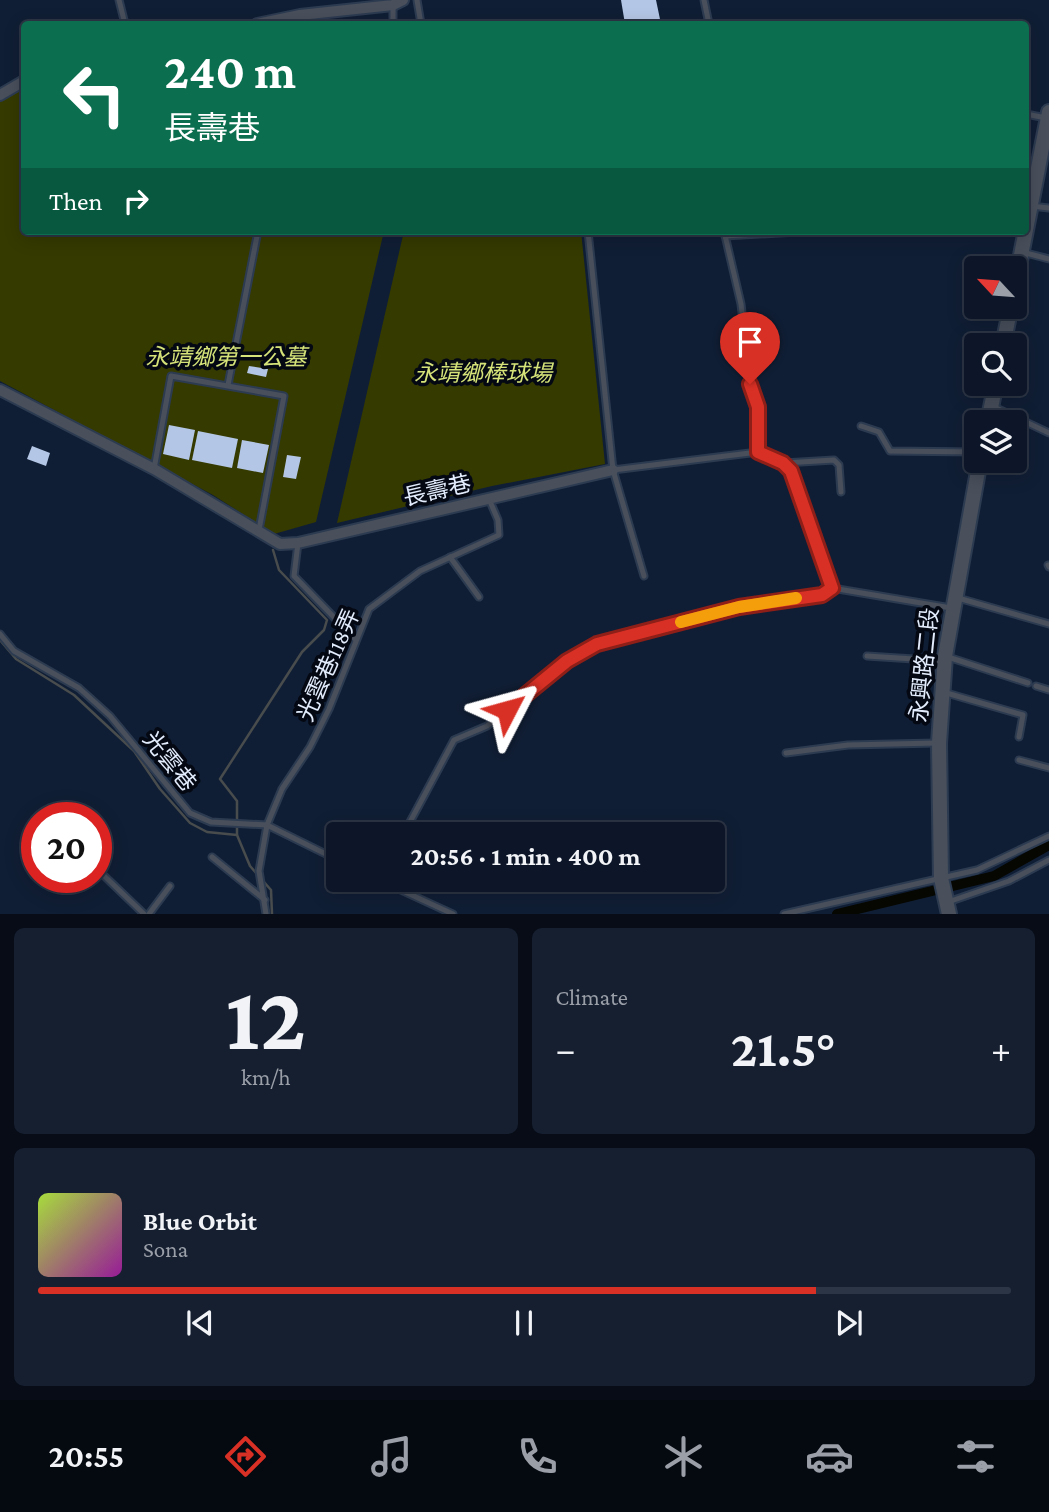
<!DOCTYPE html>
<meta charset="utf-8">
<style>
body{margin:0;font-family:"Crimson Pro","Noto Sans TC",serif;background:#151f30;color:#f1f3f6;height:100vh;display:flex;flex-direction:column;font-size:26px;white-space:nowrap}
*{box-sizing:border-box;margin:0}
p{font-size:23px;color:#9a9fa8}
.icon{flex:none;width:38px;height:38px;fill:none;stroke:currentColor;stroke-width:2;stroke-linecap:round;stroke-linejoin:round}
.map{position:relative;height:914px;overflow:hidden}
.panel{display:flex;flex-direction:column;gap:14px;padding:14px;background:#070c16;flex:1}
.panel>*{flex:none}
.guide{position:absolute;left:21px;top:21px;width:1008px;height:214px;border-radius:7px;box-shadow:0 4px 18px #0003,0 0 0 2px #2c3545;background:#0b6e4f;color:#fff;overflow:hidden}
.needle{width:46px;rotate:296deg}
.controls{position:absolute;left:964px;top:256px;display:grid;gap:14px}
.controls a{display:grid;place-items:center;width:63px;height:63px;border-radius:7px;background:#0c1628;box-shadow:0 4px 18px #0003,0 0 0 2px #2c3545;font-size:35px}
.speed{position:absolute;left:21px;top:802px;display:flex;gap:14px;font-size:35px;font-weight:700;text-align:center}
.speed>*{display:grid;place-content:center;width:91px;height:91px;border-radius:50%;background:#0c1628;box-shadow:0 4px 18px #0003,0 0 0 2px #2c3545;line-height:1}
.speed .limit{border:10px solid #d22;background:#fff;color:#111}
.pin{position:absolute;display:grid;place-items:center;width:60px;height:60px;color:#fff;margin:-72px -30px;border-radius:50% 50% 50% 0;rotate:-45deg;box-shadow:0 0 7px #0007}
.pin .icon{rotate:45deg}
.me{position:absolute;width:77px;margin:-38px;rotate:51deg;stroke-linejoin:round;filter:drop-shadow(0 0 5px #0008)}
.turn{display:flex;align-items:center;gap:24px;height:147px;padding:0 28px;font-size:32px}
.turn .icon{width:91px;height:91px;stroke-width:2.5}
.turn b{display:block;font-size:49px;line-height:60px}
.then{display:flex;align-items:center;height:66px;padding:0 28px;background:#0003;gap:14px;font-size:26px}
.big{font-size:52px;font-weight:700;line-height:1.1}
.panel .card{flex:1;display:flex;flex-direction:column;justify-content:center;gap:10px;min-width:0;padding:0 24px;border-radius:10px;background:#151f30}
.panel .dial{align-items:center;gap:0}
.dial b{font-size:91px;line-height:1}
.song{display:flex;align-items:center;gap:21px}
.cover{width:84px;height:84px;border-radius:10px;background:linear-gradient(135deg,hsl(80 70% 55%),hsl(300 70% 35%))}
.played{height:7px;border-radius:4px;background:linear-gradient(90deg,#d93025 80%,#2c3545 80%)}
.keys{display:flex;justify-content:space-around;direction:ltr}
.heat{display:flex;justify-content:space-between;align-items:center;font-size:38px;direction:ltr}
.panel .tiles{flex:1;display:grid;gap:14px;grid-template-columns:1fr 1fr}
.card:last-child{grid-column:span 2}
.trip{position:absolute;left:326px;top:822px;width:399px;height:70px;border-radius:7px;background:#0c1628;box-shadow:0 4px 18px #0003,0 0 0 2px #2c3545;font-weight:700;line-height:70px;text-align:center}
.menu{display:flex;height:112px;justify-content:space-around;align-items:center;background:#050910;color:#9a9fa8}
.menu .icon{width:49px;height:49px}
.menu .selected{color:#d93025}
.menu b{font-size:32px;color:#f1f3f6}
.map>svg:first-child{display:block}
.green{fill:#353a00}
.lines{fill:none;stroke-linecap:round;stroke-linejoin:round}
.stream{stroke:#484c4c;stroke-width:2.5}
.canal{stroke:#060700;stroke-width:10}
.building{fill:#b3c6e5}
.service-casing{stroke:#2d3b51;stroke-width:9}
.minor-casing{stroke:#2d3b51;stroke-width:14}
.tertiary-casing{stroke:#2d3b51;stroke-width:18}
.service{stroke:#49505c;stroke-width:5}
.minor{stroke:#49505c;stroke-width:10}
.tertiary{stroke:#49505c;stroke-width:14}
.route-casing{stroke:#8d1f18;stroke-width:18}
.route{stroke:#d93025;stroke-width:12}
.slow{stroke:#f59e0b;stroke-width:12}
.labels{text-anchor:middle;dominant-baseline:central;stroke-width:7;stroke-linejoin:round;paint-order:stroke}
.park-label{font-size:23px;font-style:italic;fill:#d5e379;stroke:#040812}
.street-label{font-size:23px;fill:#e2ecfc;stroke:#040812}
</style>
<div class="map">
<svg width="1049" height="914" viewBox="0 0 1049 914">
<rect width="100%" height="100%" fill="#101e35"/>
<!-- green -->
<g class="green">
<polygon points="24,88 24,231 384,231 316,522 274,534 213,495 0,381 0,102"/>
<polygon points="404,231 581,231 605,464 492,486 337,523"/>
</g>
<g class="lines">
<!-- stream -->
<g class="stream">
<polyline points="0,640 16,659 74,695 134,751 160,789 190,823 207,832 237,835 250,866 271,890 272,914"/>
<polyline points="237,835 237,801 220,779 302,652 324,630 327,620 279,570 273,550"/>
</g>
<!-- canal -->
<polyline class="canal" points="837,914 994,876 1049,845"/>
</g>
<!-- building -->
<g class="building">
<polygon points="621,0 656,0 661,24 625,24"/>
<polygon points="200,356 219,360 218,367 199,364"/>
<polygon points="249,366 268,369 266,377 247,373"/>
<polygon points="169,425 195,430 189,460 163,454"/>
<polygon points="198,431 238,439 232,468 192,460"/>
<polygon points="242,440 269,445 263,473 237,468"/>
<polygon points="32,446 50,453 46,466 27,459"/>
<polygon points="287,455 301,457 296,479 283,477"/>
</g>
<g class="lines">
<!-- service casing -->
<g class="service-casing">
<g id="service">
<polyline points="119,0 125,24"/>
<polyline points="417,0 421,24"/>
<polyline points="704,0 709,24"/>
<polyline points="393,5 393,24"/>
<polyline points="1026,114 1046,118"/>
<polyline points="1031,206 1049,208"/>
<polyline points="588,231 613,470 644,576"/>
<polyline points="724,231 741,304 750,384 758,407 758,452"/>
<polyline points="725,236 816,231"/>
<polyline points="1022,252 1049,259"/>
<polyline points="228,385 258,231"/>
<polyline points="992,406 1049,433"/>
<polyline points="861,426 879,432 890,451 976,452"/>
<polyline points="784,463 834,460 839,465 841,492"/>
<polyline points="154,469 171,376 284,396 259,530"/>
<polyline points="613,470 758,452 784,463 791,471 832,588"/>
<polyline points="298,543 294,576 355,639"/>
<polyline points="450,557 479,597"/>
<polyline points="1048,565 1049,567"/>
<polyline points="958,598 1049,624"/>
<polyline points="0,634 14,651 79,688 110,716 190,813 211,822 267,825 338,860"/>
<polyline points="867,656 945,661"/>
<polyline points="948,657 1028,683"/>
<polyline points="1036,686 1049,690"/>
<polyline points="943,692 1023,715 1019,737"/>
<polyline points="786,753 848,745 936,743"/>
<polyline points="1019,760 1049,768"/>
<polyline points="403,835 454,740 487,726 567,661 597,644 739,607 822,595 832,588 951,608"/>
<polyline points="212,857 265,900"/>
<polyline points="96,868 144,914"/>
<polyline points="379,880 453,914"/>
<polyline points="948,902 1009,881 1049,860"/>
<polyline points="149,914 170,886"/>
<polyline points="266,914 259,871 267,825 282,789 310,747 329,709 369,609 420,571 499,535 498,520 489,499"/>
<polyline points="784,914 977,870 1049,836"/>
</g>
</g>
<!-- minor casing -->
<g class="minor-casing">
<g id="minor">
<polyline points="257,24 300,15 393,5 403,0"/>
<polyline points="0,95 24,81"/>
<polyline points="0,390 154,469 280,544 298,543 613,470"/>
</g>
</g>
<!-- tertiary casing -->
<g class="tertiary-casing">
<g id="tertiary">
<polyline points="1015,286 1049,112"/>
<polyline points="1003,345 1011,306"/>
<polyline points="988,422 996,383"/>
<polyline points="949,914 941,878 939,743 945,656 980,460"/>
</g>
</g>
<!-- service -->
<use href="#service" class="service"/>
<!-- minor -->
<use href="#minor" class="minor"/>
<!-- tertiary -->
<use href="#tertiary" class="tertiary"/>
</g>
<g class="lines">
<!-- route casing -->
<g class="route-casing">
<polyline id="route" points="507,710 567,661 597,644 739,607 822,595 832,588 791,471 783,463 758,452 758,407 750,384"/>
</g>
<!-- route -->
<use href="#route" class="route"/>
<!-- slow -->
<polyline class="slow" points="681,622 739,607 796,598"/>
</g>
<g class="labels">
<!-- park labels -->
<g class="park-label">
<text x="226" y="357">永靖鄉第一公墓</text>
<text x="483" y="373">永靖鄉棒球場</text>
</g>
<!-- street labels -->
<g class="street-label">
<text transform="translate(437 490) rotate(-13)">長壽巷</text>
<text transform="translate(328 665) rotate(-66)">光雲巷118弄</text>
<text transform="translate(924 665) rotate(-84)">永興路二段</text>
<text transform="translate(170 761) rotate(51)">光雲巷</text>
</g>
</g>
</svg>
<div class="controls">
<a><svg class="needle" viewBox="-14 -14 28 28"><path d="M0-13l5 13h-10z" fill="#e53935"/><path d="M0 13l5-13h-10z" fill="#9a9fa8"/></svg></a>
<a><svg class="icon" aria-label="search" viewBox="0 0 24 24"><circle cx="10" cy="10" r="6"/><path d="M15 15l6 6"/></svg></a>
<a><svg class="icon" aria-label="layers" viewBox="0 0 24 24"><path d="M12 4l9 5-9 5-9-5zM3 14l9 5 9-5"/></svg></a>
</div>
<div class="speed"><div class="limit">20</div></div>
<div class="pin" style="left:750px;top:384px;background:#d93025"><svg class="icon" aria-label="arrive" viewBox="0 0 24 24"><path d="M6 21V4h12l-3 4 3 4H6"/></svg></div>
<svg class="me" style="left:507px;top:710px" viewBox="-20 -20 40 40"><path d="M0-17L14 15 0 8-14 15z" fill="#d93025" stroke="#fff" stroke-width="4"/></svg>
<div class="trip">20:56 · 1 min · 400 m</div>
<div class="guide">
<div class="turn"><svg class="icon" aria-label="left" viewBox="0 0 24 24"><path d="M17 20v-9H6M10 6l-5 5 5 5"/></svg><div><b>240 m</b>長壽巷</div></div>
<div class="then">Then<svg class="icon" aria-label="right" viewBox="0 0 24 24"><path d="M7 20v-9h11M14 6l5 5-5 5"/></svg></div>
</div>
</div>
<section class="panel">
<div class="tiles">
<div class="card dial"><b>12</b><p>km/h</p></div>
<div class="card"><p>Climate</p>
<div class="heat"><a>−</a><b class="big">21.5°</b><a>+</a></div>
</div>
<div class="card">
<div class="song"><i class="cover"></i><div><b>Blue Orbit</b><p>Sona</p></div></div>
<div class="played"></div>
<div class="keys"><svg class="icon" aria-label="previous" viewBox="0 0 24 24"><path d="M18 5L8 12l10 7zM5 5v14"/></svg><svg class="icon" aria-label="pause" viewBox="0 0 24 24"><path d="M8 5v14M16 5v14"/></svg><svg class="icon" aria-label="next" viewBox="0 0 24 24"><path d="M6 5l10 7-10 7zM19 5v14"/></svg></div>
</div>
</div>
</section>
<nav class="menu">
<b>20:55</b>
<svg class="icon selected" aria-label="directions" viewBox="0 0 24 24"><path d="M12 3l9 9-9 9-9-9zM9 14v-3h6M13 9l2 2-2 2"/></svg>
<svg class="icon" aria-label="music" viewBox="0 0 24 24"><path d="M9 18V5l10-2v13"/><circle cx="6" cy="18" r="3"/><circle cx="16" cy="16" r="3"/></svg>
<svg class="icon" aria-label="phone" viewBox="0 0 24 24"><path d="M5 4h4l2 5-3 2q2 4 5 5l2-3 5 2v4C11 20 4 13 5 4z"/></svg>
<svg class="icon" aria-label="climate" viewBox="0 0 24 24"><path d="M12 3v18M4 7l16 10M4 17L20 7"/></svg>
<svg class="icon" aria-label="car" viewBox="0 0 24 24"><path d="M5 17H2v-5l4-1 3-4h7l3 4 3 1v5h-3M9 17h6M6 11h13"/><circle cx="7" cy="17" r="2"/><circle cx="17" cy="17" r="2"/></svg>
<svg class="icon" aria-label="filters" viewBox="0 0 24 24"><path d="M4 7h16M4 17h16"/><circle cx="9" cy="7" r="2"/><circle cx="15" cy="17" r="2"/></svg>
</nav>
